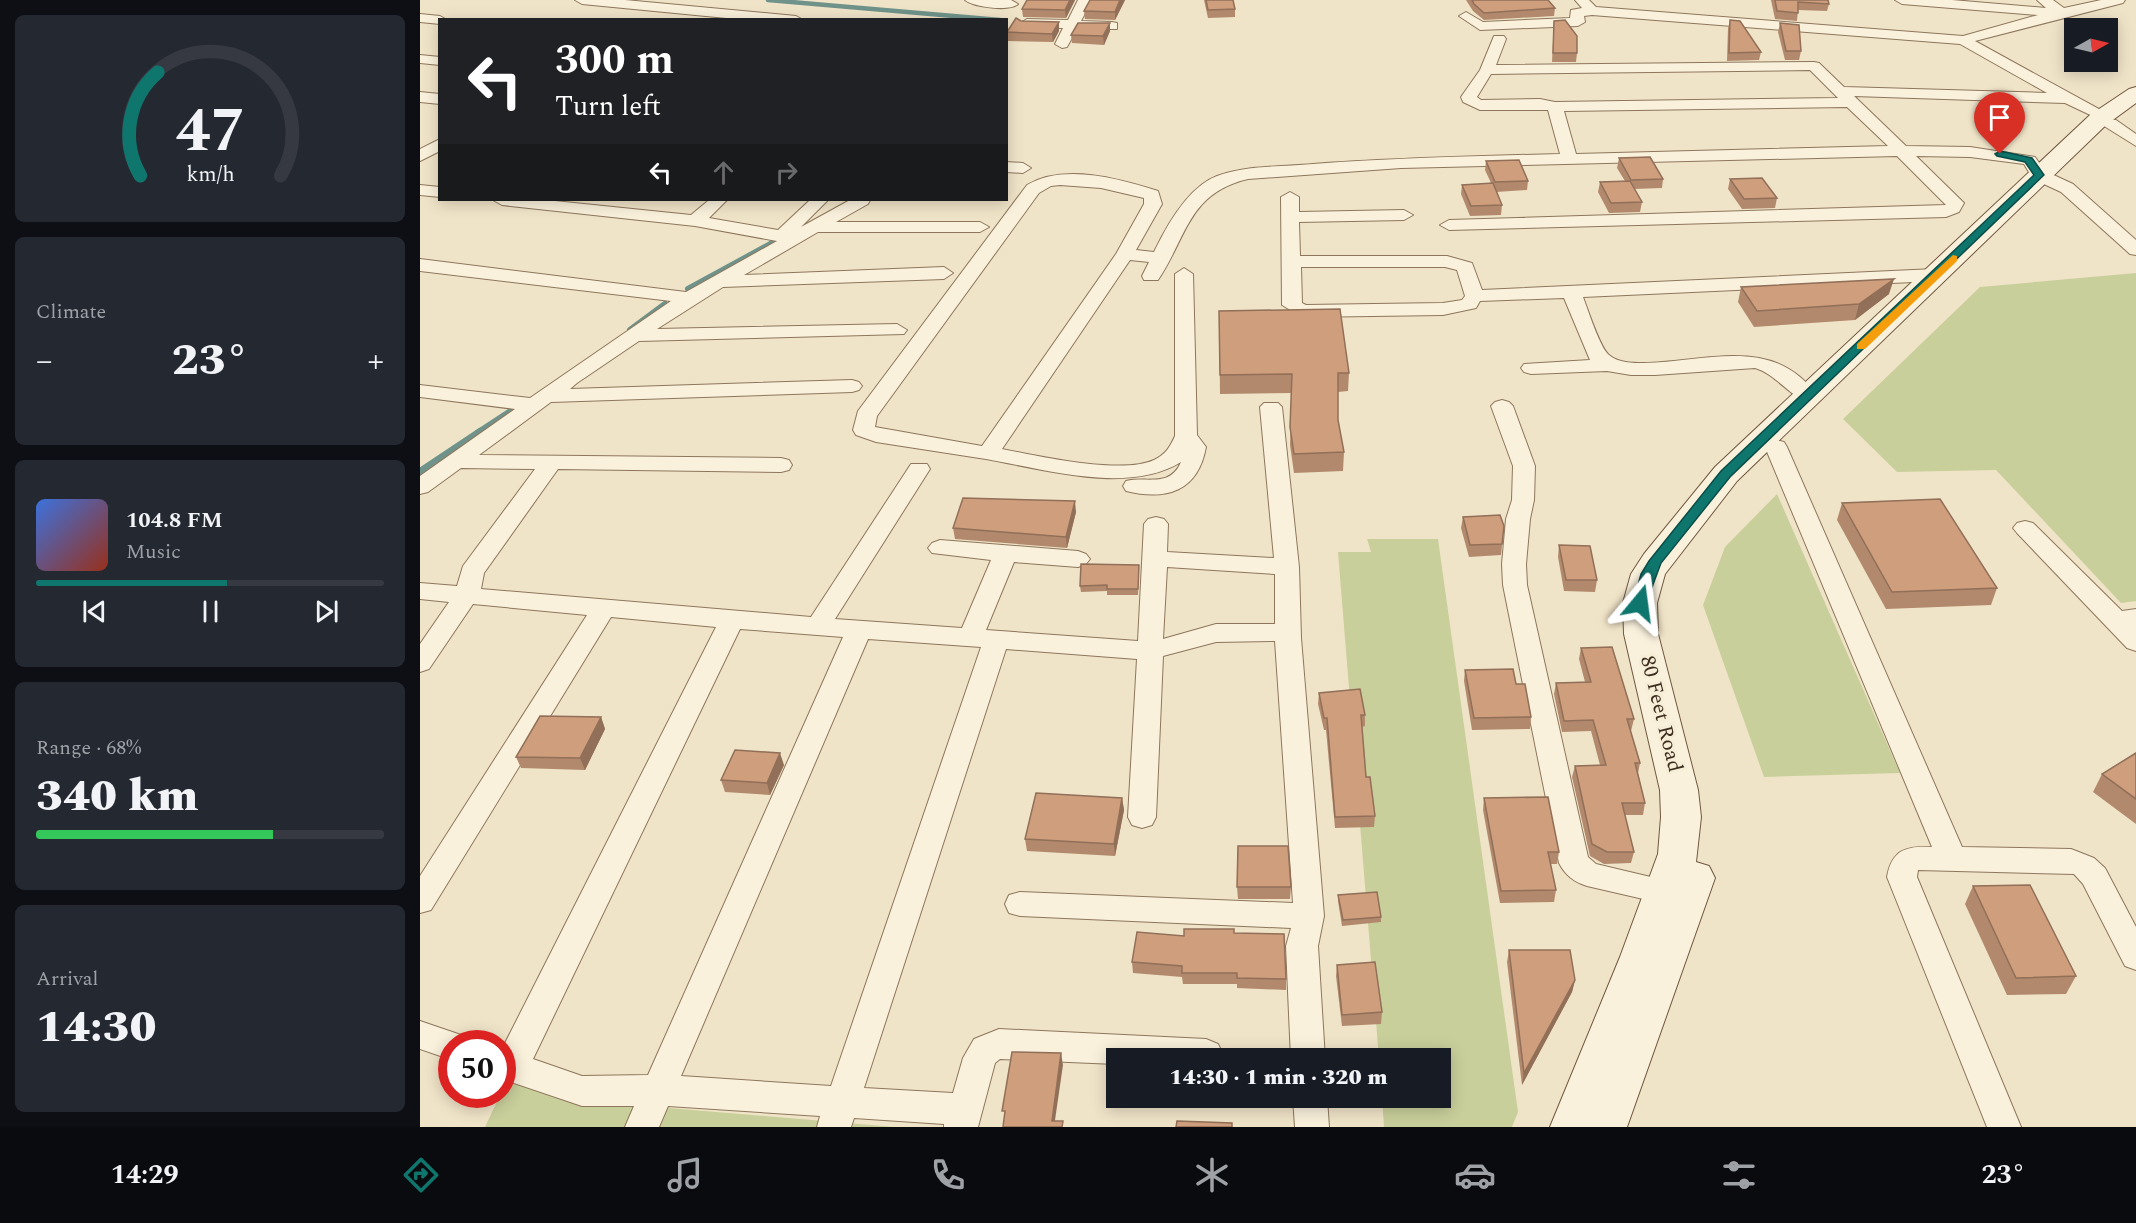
<!DOCTYPE html>
<meta charset="utf-8">
<style>
body{margin:0;font-family:Spectral,serif;background:#242831;color:#f1f3f6;height:100vh;display:flex;flex-direction:column;font-size:22px;white-space:nowrap}
*{box-sizing:border-box;margin:0}
p{font-size:20px;color:#9ea1a6}
.icon{flex:none;width:33px;height:33px;fill:none;stroke:currentColor;stroke-width:2;stroke-linecap:round;stroke-linejoin:round}
.map{position:relative;flex:1;overflow:hidden}
.drawer{display:flex;flex-direction:column;gap:15px;padding:15px;background:#0d0f14;width:420px}
.drawer>*{flex:none}
.top-card{position:absolute;left:18px;top:18px;width:570px;height:183px;border-radius:0px;box-shadow:0 3px 15px #0003;background:#202124;color:#fff;overflow:hidden}
.needle{width:39px;rotate:82deg}
.fabs{position:absolute;left:1644px;top:18px;display:grid;gap:12px}
.fabs a{display:grid;place-items:center;width:54px;height:54px;border-radius:0px;background:#171b24;box-shadow:0 3px 15px #0003;font-size:30px}
.speed{position:absolute;left:18px;top:1030px;display:flex;gap:12px;font-size:30px;font-weight:700;text-align:center}
.speed>*{display:grid;place-content:center;width:78px;height:78px;border-radius:50%;background:#171b24;box-shadow:0 3px 15px #0003;line-height:1}
.speed .limit{border:9px solid #d22;background:#fff;color:#111}
.pin{position:absolute;display:grid;place-items:center;width:51px;height:51px;color:#fff;margin:-62px -26px;border-radius:50% 50% 50% 0;rotate:-45deg;box-shadow:0 0 6px #0007}
.pin .icon{rotate:45deg}
.me{position:absolute;width:66px;margin:-33px;rotate:16deg;stroke-linejoin:round;filter:drop-shadow(0 0 4px #0008)}
.turn{display:flex;align-items:center;gap:21px;height:126px;padding:0 18px;font-size:27px}
.turn .icon{width:78px;height:78px;stroke-width:2.5}
.turn b{display:block;font-size:42px;line-height:51px}
.lanes{display:flex;align-items:center;height:57px;padding:0 18px;background:#0003;justify-content:center;gap:30px;direction:ltr}
.lanes .off{opacity:.35}
.big{font-size:45px;font-weight:800;line-height:1.1}
.drawer .widget{flex:1;display:flex;flex-direction:column;justify-content:center;gap:9px;min-width:0;padding:0 21px;border-radius:9px;background:#242831}
.drawer .dial{align-items:center;gap:0}
.dial svg{height:156px;overflow:visible;fill:none;stroke:#363941;stroke-width:7;stroke-linecap:round;text-anchor:middle}
.dial text{fill:#f1f3f6;stroke:none}
.song{display:flex;align-items:center;gap:18px}
.cover{width:72px;height:72px;border-radius:9px;background:linear-gradient(135deg,hsl(220 70% 55%),hsl(10 70% 35%))}
.played{height:6px;border-radius:3px;background:linear-gradient(90deg,#0f766e 55%,#363941 55%)}
.keys{display:flex;justify-content:space-around;direction:ltr}
.heat{display:flex;justify-content:space-between;align-items:center;font-size:33px;direction:ltr}
.charge{height:9px;border-radius:4px;background:linear-gradient(90deg,#34c759 68%,#363941 0)}
.trip{position:absolute;left:686px;top:1048px;width:345px;height:60px;border-radius:0px;background:#171b24;box-shadow:0 3px 15px #0003;font-weight:800;line-height:60px;text-align:center}
.tab-bar{display:flex;height:96px;justify-content:space-around;align-items:center;background:#090b0e;color:#9ea1a6}
.tab-bar .icon{width:42px;height:42px}
.tab-bar .active{color:#0f766e}
.tab-bar b{font-size:27px;color:#f1f3f6}
main{display:flex;flex:1;min-height:0}
.map>svg:first-child{display:block}
.green{fill:#c9cf9b}
.lines{fill:none;stroke-linecap:round;stroke-linejoin:round}
.stream-far2{stroke:#6f938a;stroke-width:4.5}
.stream-far1{stroke:#6f938a;stroke-width:6}
.stream{stroke:#6f938a;stroke-width:8}
.minor-casing{stroke:#8d765c;stroke-width:2}
.secondary-casing{stroke:#6f573f;stroke-width:2}
.minor{fill:#faf1dc;fill-rule:evenodd}
.secondary{fill:#faf1dc;fill-rule:evenodd}
.wall{fill:#b2896c}
.shaded-wall{fill:#916f58}
.building{fill:#cf9f7d;stroke:#916f58;stroke-width:1.5}
.route{fill:#0f766e;stroke:#0a4d48;stroke-width:1.5}
.slow{fill:#f59e0b}
.labels{text-anchor:middle;dominant-baseline:central;stroke-width:6;stroke-linejoin:round;paint-order:stroke}
.street-label{font-size:21px;fill:#3d2e20;stroke:#f7eed8}
</style>
<main>
<section class="drawer">
<div class="widget dial"><svg viewBox="0 0 100 80">
<path d="M14 69A42 42 0 1 1 86 69"/>
<path d="M14 69A42 42 0 0 1 23 16" stroke="#0f766e"/>
<text x="50" y="56" font-size="32" font-weight="700">47</text>
<text x="50" y="72" font-size="11">km/h</text>
</svg></div>
<div class="widget"><p>Climate</p>
<div class="heat"><a>−</a><b class="big">23°</b><a>+</a></div>
</div>
<div class="widget">
<div class="song"><i class="cover"></i><div><b>104.8 FM</b><p>Music</p></div></div>
<div class="played"></div>
<div class="keys"><svg class="icon" aria-label="previous" viewBox="0 0 24 24"><path d="M18 5L8 12l10 7zM5 5v14"/></svg><svg class="icon" aria-label="pause" viewBox="0 0 24 24"><path d="M8 5v14M16 5v14"/></svg><svg class="icon" aria-label="next" viewBox="0 0 24 24"><path d="M6 5l10 7-10 7zM19 5v14"/></svg></div>
</div>
<div class="widget"><p>Range · 68%</p><b class="big">340 km</b><div class="charge"></div></div>
<div class="widget"><p>Arrival</p><b class="big">14:30</b></div>
</section>
<div class="map">
<svg width="1716" height="1127" viewBox="0 0 1716 1127">
<rect width="100%" height="100%" fill="#f0e4c8"/>
<!-- green -->
<g class="green">
<polygon points="1716,273 1716,601 1701,603 1576,470 1477,472 1423,419 1560,287"/>
<polygon points="1357,494 1480,773 1344,777 1283,605 1305,547"/>
<polygon points="947,539 1018,539 1098,1112 1092,1127 964,1127 962,1098 1020,1098 1020,1059 959,1059 918,552 951,552"/>
<polygon points="87,1079 154,1100 474,1127 65,1127 80,1095 82,1095"/>
</g>
<g class="lines">
<!-- stream-far2 -->
<polyline class="stream-far2" points="348,0 580,20"/>
<!-- stream-far1 -->
<g class="stream-far1">
<polyline points="268,289 365,236"/>
<polyline points="210,330 245,304"/>
<polyline points="57,433 101,404"/>
</g>
<!-- stream -->
<polyline class="stream" points="0,472 60,432"/>
<!-- minor casing -->
<g class="minor-casing">
<g id="minor">
<polygon points="155,0 205,0 376,16 383,20 327,20 162,4"/>
<path d="M545,0H591L598,4C590,12 553,7 545,0Z"/>
<polygon points="658,0 672,0 661,21 692,22 697,23 697,29 657,29 647,47 642,48 635,44 643,28 607,27 600,23 607,19 648,20"/>
<path d="M1155,0H1169L1176,7L1543,36L1618,15L1482,4L1475,0H1532L1626,8L1617,0H1633L1644,8L1681,0H1705L1703,3L1555,41L1688,114L1689,119L1696,120L1716,134V146L1684,126L1683,121L1645,103L1434,96L1486,146L1550,147L1615,157L1625,171L1653,184L1716,240V255L1710,254L1641,192L1613,179L1604,164L1550,157L1496,156L1544,203L1539,212L1526,217L1029,230L1020,225L1029,220L1526,205L1477,156L981,168L828,179C768,193 767,237 738,280H724L722,276L729,262L710,260L582,449C617,456 702,475 734,460C746,454 750,447 755,436V274L764,268L773,274L777,435L786,447C778,491 747,501 706,491L703,486L706,481C727,476 750,488 761,462C708,495 623,469 566,459C529,453 493,448 456,442L436,435L433,430L438,411L607,185C644,163 700,179 738,191L742,204L716,250L734,252C747,225 768,187 797,176C827,165 862,167 893,164C975,158 1057,156 1140,154L1128,110H1060L1043,102L1041,97L1060,70L1074,36H1084L1086,39L1076,65L1394,62L1399,63L1424,87L1627,93L1540,44L1172,15L1164,16L1165,22L1158,26L1060,30L1039,16L1046,12L1063,22L1150,18L1151,10L1162,8ZM1390,70L1418,98L1135,102L1120,99L1061,100L1057,97L1071,74ZM1427,107L1468,146L1156,154L1144,111ZM640,185L681,188L724,198V204L696,254L562,446L455,427L457,416L619,193L631,186Z"/>
<polygon points="0,14 20,16 27,20 20,20 20,24 0,22"/>
<polygon points="0,55 20,57 20,65 0,63"/>
<polygon points="0,92 20,94 20,104 0,102"/>
<polygon points="20,139 20,151 0,161 0,149"/>
<polygon points="586,162 603,163 611,168 603,173 586,172"/>
<polygon points="0,185 20,187 20,197 0,195"/>
<path d="M870,192L879,197V212L984,210L993,215L984,220L879,222L880,256H1027L1052,263L1062,290L1515,269L1524,275L1515,281L1163,297C1168,310 1180,348 1189,355C1199,363 1212,363 1224,363C1287,362 1355,334 1398,397L1395,401C1376,406 1359,375 1335,368L1235,375H1211L1187,371L1111,374L1104,372L1101,368L1104,364L1170,360L1144,298L1060,301L1056,308L1023,315L882,317L862,305L861,197ZM881,267H1025L1037,270L1045,296L1042,300L1023,303L886,305L882,303Z"/>
<path d="M73,200H125L271,215L289,200H307L289,218L358,230L390,200H408L381,227L430,200H450L448,204L416,222H560L569,227L560,232H398L324,275L524,267L533,273L524,279L303,287L237,329L477,324L487,330L484,334L219,341L157,383L150,389L432,380L439,382L442,386L439,390L432,392L131,402L59,455L361,458L369,460L372,465L369,470L361,472L138,469L64,573L61,589L391,617L491,464H507L510,469L415,619L542,628L571,560L512,553L508,548L512,543L520,540L658,551L666,554L670,559L666,564L658,567L594,562L566,630L718,641L724,524L728,519L736,517L744,519L748,524L747,552L854,558L840,407L844,403H858L862,407L879,567L881,638L904,916L898,946L905,1059H871L866,946L871,928L600,916L589,913L585,904L589,895L600,892L873,903L855,641L796,642L743,656L736,817L732,825L722,828L712,825L708,817L717,659L586,649L444,1088L533,1093L543,1058L554,1039L579,1029L786,1039L798,1044L803,1054L800,1059H696V1064L580,1059L575,1063L558,1127H524V1124L434,1118L431,1127H397L400,1116L248,1106L239,1127H205L214,1106H162L82,1079V1049L296,627L191,617L11,910L0,913V876L167,615L53,604L9,669L0,672V644L29,602L0,599V583L37,586L43,566L115,469L41,468L8,492L0,494V476L95,409L0,397V385L110,398L251,301L0,271V259L266,292L357,241L275,226L82,205ZM747,567L855,574V624H796L743,639ZM320,629L423,637L228,1075L162,1076L113,1059ZM448,639L561,647L411,1086L261,1076Z"/>
<path d="M1082,400L1089,402L1093,406L1115,466L1114,500L1110,519L1106,564L1107,585L1168,857L1176,864L1256,883L1260,892L1256,901L1245,904L1167,886C1154,882 1145,875 1139,863L1083,585L1082,564L1086,519L1092,500L1093,466L1071,406L1075,402Z"/>
<path d="M1356,440L1364,442L1367,447L1542,847L1651,849L1674,858L1685,868L1716,927V970L1705,966L1663,884L1654,874L1498,870L1497,877L1601,1127H1567L1467,877C1472,849 1487,846 1512,847L1345,447L1348,442Z"/>
<polygon points="1605,521 1613,523 1702,611 1716,609 1716,651 1707,648 1597,533 1593,528 1597,523"/>
<polygon points="0,1021 44,1036 48,1044 32,1044 32,1060 0,1049"/>
<polygon points="873,1098 907,1098 909,1127 875,1127"/>
</g>
</g>
<!-- secondary casing -->
<g class="secondary-casing">
<polygon id="secondary" points="1716,87 1716,103 1686,125 1317,481 1245,574 1237,603 1238,634 1278,790 1281,817 1276,862 1289,866 1295,878 1207,1127 1130,1127 1200,957 1238,854 1241,817 1240,790 1204,634 1203,603 1211,574 1224,554 1295,467 1670,115 1709,89"/>
</g>
<!-- minor -->
<use href="#minor" class="minor"/>
<!-- secondary -->
<use href="#secondary" class="secondary"/>
</g>
<!-- wall -->
<g class="wall">
<polygon points="655,0 646,18 603,17 602,9"/>
<polygon points="705,0 695,20 665,19 664,11"/>
<polygon points="784,0 813,0 815,9 815,17 788,18"/>
<polygon points="1046,0 1128,0 1135,8 1134,16 1064,20 1053,11"/>
<polygon points="1351,0 1408,0 1409,4 1407,11 1378,10 1377,21 1355,19"/>
<polygon points="1310,20 1341,52 1339,60 1307,61 1308,28"/>
<polygon points="601,21 639,22 639,31 633,42 588,41 587,32"/>
<polygon points="1134,21 1157,53 1156,62 1132,62"/>
<polygon points="690,23 690,31 684,45 652,43 651,35"/>
<polygon points="1360,23 1381,51 1379,60 1365,60 1358,32"/>
<polygon points="1199,158 1243,179 1242,188 1214,189 1222,202 1220,212 1189,213 1178,192 1180,182 1205,181 1197,168"/>
<polygon points="1066,161 1108,181 1107,190 1076,192 1082,205 1081,215 1050,216 1041,194 1042,185 1071,183 1065,170"/>
<polygon points="1310,179 1357,198 1355,208 1322,209 1308,189"/>
<polygon points="1321,287 1469,294 1435,320 1334,327 1318,302"/>
<polygon points="799,311 929,373 928,391 918,392 918,420 924,452 923,471 874,473 870,445 872,393 800,394"/>
<polygon points="1422,503 1577,588 1571,605 1466,609 1417,520"/>
<polygon points="656,512 647,548 535,539 533,528"/>
<polygon points="1043,517 1084,526 1081,555 1049,557 1041,528"/>
<polygon points="1139,545 1177,580 1175,592 1144,591 1138,557"/>
<polygon points="719,565 718,595 687,595 687,591 661,592 660,586"/>
<polygon points="1161,648 1214,719 1211,731 1210,731 1220,763 1218,773 1225,803 1223,815 1204,815 1214,852 1211,863 1184,864 1170,856 1152,777 1155,766 1180,765 1171,731 1142,732 1134,694 1136,683 1165,682 1159,659"/>
<polygon points="1045,670 1111,717 1110,729 1052,730 1044,681"/>
<polygon points="899,693 945,715 945,726 942,727 946,777 955,816 954,827 915,828 906,730 904,730 898,704"/>
<polygon points="181,717 185,729 165,770 101,768 96,757"/>
<polygon points="1716,753 1716,824 1673,792 1682,774"/>
<polygon points="364,765 350,795 305,792 301,780"/>
<polygon points="702,798 704,810 695,856 607,851 605,839"/>
<polygon points="1064,798 1139,852 1137,864 1130,864 1136,890 1134,902 1080,903 1063,810"/>
<polygon points="1553,886 1656,976 1646,994 1587,995 1545,904"/>
<polygon points="817,887 871,887 870,899 818,899"/>
<polygon points="918,895 961,917 961,922 922,926 918,901"/>
<polygon points="814,933 866,979 866,990 817,988 817,984 763,984 762,977 713,973 712,962 764,936"/>
<polygon points="1089,950 1155,980 1152,992 1102,1085 1087,962"/>
<polygon points="917,965 962,1012 961,1024 922,1026 916,976"/>
</g>
<!-- shaded-wall -->
<g class="shaded-wall">
<polygon points="650,0 655,0 646,18 645,10"/>
<polygon points="700,0 705,0 695,20 695,12"/>
<polygon points="639,22 639,31 633,42 632,34"/>
<polygon points="690,23 690,31 684,45 683,36"/>
<polygon points="1474,279 1469,294 1435,320 1439,304"/>
<polygon points="655,501 656,512 647,548 646,537"/>
<polygon points="181,717 185,729 165,770 160,758"/>
<polygon points="360,753 364,765 350,795 347,783"/>
<polygon points="702,798 704,810 695,856 694,844"/>
<polygon points="1155,980 1152,992 1102,1085 1104,1073"/>
<polygon points="641,1053 643,1065 634,1127 632,1121"/>
</g>
<!-- building -->
<g class="building">
<polygon points="607,0 650,0 645,10 602,9"/>
<polygon points="670,0 700,0 695,12 664,11"/>
<polygon points="786,0 813,0 815,9 788,10"/>
<polygon points="1052,0 1128,0 1135,8 1064,13 1054,4"/>
<polygon points="1355,0 1408,0 1409,4 1378,2 1378,13 1357,11"/>
<polygon points="596,18 601,21 639,22 632,34 587,32"/>
<polygon points="1145,20 1157,36 1157,53 1133,53 1134,21"/>
<polygon points="1310,20 1320,21 1341,52 1309,53"/>
<polygon points="658,23 690,23 683,36 651,35"/>
<polygon points="1360,23 1379,25 1381,51 1366,51"/>
<polygon points="1230,157 1243,179 1211,180 1199,158"/>
<polygon points="1099,160 1108,181 1075,182 1066,161"/>
<polygon points="1342,178 1357,198 1324,199 1310,179"/>
<polygon points="1210,181 1222,202 1191,203 1180,182"/>
<polygon points="1073,183 1082,205 1051,206 1042,185"/>
<polygon points="1474,279 1439,304 1337,311 1321,287"/>
<polygon points="920,309 929,373 918,373 918,420 924,452 874,454 870,427 872,374 800,375 799,311"/>
<polygon points="543,498 655,501 646,537 533,528"/>
<polygon points="1520,499 1577,588 1472,592 1422,503"/>
<polygon points="1080,515 1084,526 1082,544 1050,545 1043,517"/>
<polygon points="1139,545 1170,546 1177,580 1146,580"/>
<polygon points="661,564 719,565 718,589 687,589 687,585 660,586"/>
<polygon points="1192,647 1214,719 1207,719 1220,763 1215,763 1225,803 1202,803 1214,852 1187,852 1172,844 1155,766 1186,765 1173,720 1144,721 1136,683 1171,682 1161,648"/>
<polygon points="1093,669 1096,684 1105,684 1111,717 1054,718 1045,670"/>
<polygon points="940,689 945,715 941,715 946,777 950,777 955,816 915,817 907,718 904,718 899,693"/>
<polygon points="120,716 181,717 160,758 96,757"/>
<polygon points="315,750 360,753 347,783 301,780"/>
<polygon points="1716,753 1716,799 1682,774"/>
<polygon points="616,793 702,798 694,844 605,839"/>
<polygon points="1128,797 1139,852 1128,852 1136,890 1081,891 1064,798"/>
<polygon points="818,846 868,846 871,887 817,887"/>
<polygon points="1610,885 1656,976 1596,978 1553,886"/>
<polygon points="957,892 961,917 923,920 918,895"/>
<polygon points="764,929 814,929 814,933 864,934 866,979 817,978 817,973 762,973 762,966 712,962 717,932 764,936"/>
<polygon points="1089,950 1150,950 1155,980 1104,1073"/>
<polygon points="955,962 962,1012 922,1015 917,965"/>
<polygon points="592,1052 641,1053 632,1121 643,1121 642,1127 583,1127 585,1111 582,1111"/>
<polygon points="757,1121 812,1123 812,1127 756,1127"/>
</g>
<!-- route -->
<polygon class="route" points="1580,151 1612,158 1624,175 1310,477 1241,563 1225,606 1215,606 1213,603 1221,574 1229,561 1301,471 1614,175 1605,162 1577,156 1575,154"/>
<!-- slow -->
<polygon class="slow" points="1533,255 1537,256 1537,261 1445,349 1437,349 1437,344"/>
<g class="labels">
<!-- street labels -->
<g class="street-label">
<text transform="translate(1241 714) rotate(76)">80 Feet Road</text>
</g>
</g>
</svg>
<div class="fabs">
<a><svg class="needle" viewBox="-14 -14 28 28"><path d="M0-13l5 13h-10z" fill="#e53935"/><path d="M0 13l5-13h-10z" fill="#9ea1a6"/></svg></a>
</div>
<div class="speed"><div class="limit">50</div></div>
<div class="pin" style="left:1580px;top:154px;background:#d93025"><svg class="icon" aria-label="arrive" viewBox="0 0 24 24"><path d="M6 21V4h12l-3 4 3 4H6"/></svg></div>
<svg class="me" style="left:1220px;top:603px" viewBox="-20 -20 40 40"><path d="M0-17L14 15 0 8-14 15z" fill="#0f766e" stroke="#fff" stroke-width="4"/></svg>
<div class="trip">14:30 · 1 min · 320 m</div>
<div class="top-card">
<div class="turn"><svg class="icon" aria-label="left" viewBox="0 0 24 24"><path d="M17 20v-9H6M10 6l-5 5 5 5"/></svg><div><b>300 m</b>Turn left</div></div>
<div class="lanes"><svg class="icon" aria-label="left" viewBox="0 0 24 24"><path d="M17 20v-9H6M10 6l-5 5 5 5"/></svg><svg class="icon off" aria-label="ahead" viewBox="0 0 24 24"><path d="M12 20V5M6 11l6-6 6 6"/></svg><svg class="icon off" aria-label="right" viewBox="0 0 24 24"><path d="M7 20v-9h11M14 6l5 5-5 5"/></svg></div>
</div>
</div>
</main>
<nav class="tab-bar">
<b>14:29</b>
<svg class="icon active" aria-label="directions" viewBox="0 0 24 24"><path d="M12 3l9 9-9 9-9-9zM9 14v-3h6M13 9l2 2-2 2"/></svg>
<svg class="icon" aria-label="music" viewBox="0 0 24 24"><path d="M9 18V5l10-2v13"/><circle cx="6" cy="18" r="3"/><circle cx="16" cy="16" r="3"/></svg>
<svg class="icon" aria-label="phone" viewBox="0 0 24 24"><path d="M5 4h4l2 5-3 2q2 4 5 5l2-3 5 2v4C11 20 4 13 5 4z"/></svg>
<svg class="icon" aria-label="climate" viewBox="0 0 24 24"><path d="M12 3v18M4 7l16 10M4 17L20 7"/></svg>
<svg class="icon" aria-label="car" viewBox="0 0 24 24"><path d="M5 17H2v-5l4-1 3-4h7l3 4 3 1v5h-3M9 17h6M6 11h13"/><circle cx="7" cy="17" r="2"/><circle cx="17" cy="17" r="2"/></svg>
<svg class="icon" aria-label="filters" viewBox="0 0 24 24"><path d="M4 7h16M4 17h16"/><circle cx="9" cy="7" r="2"/><circle cx="15" cy="17" r="2"/></svg>
<b>23°</b>
</nav>
